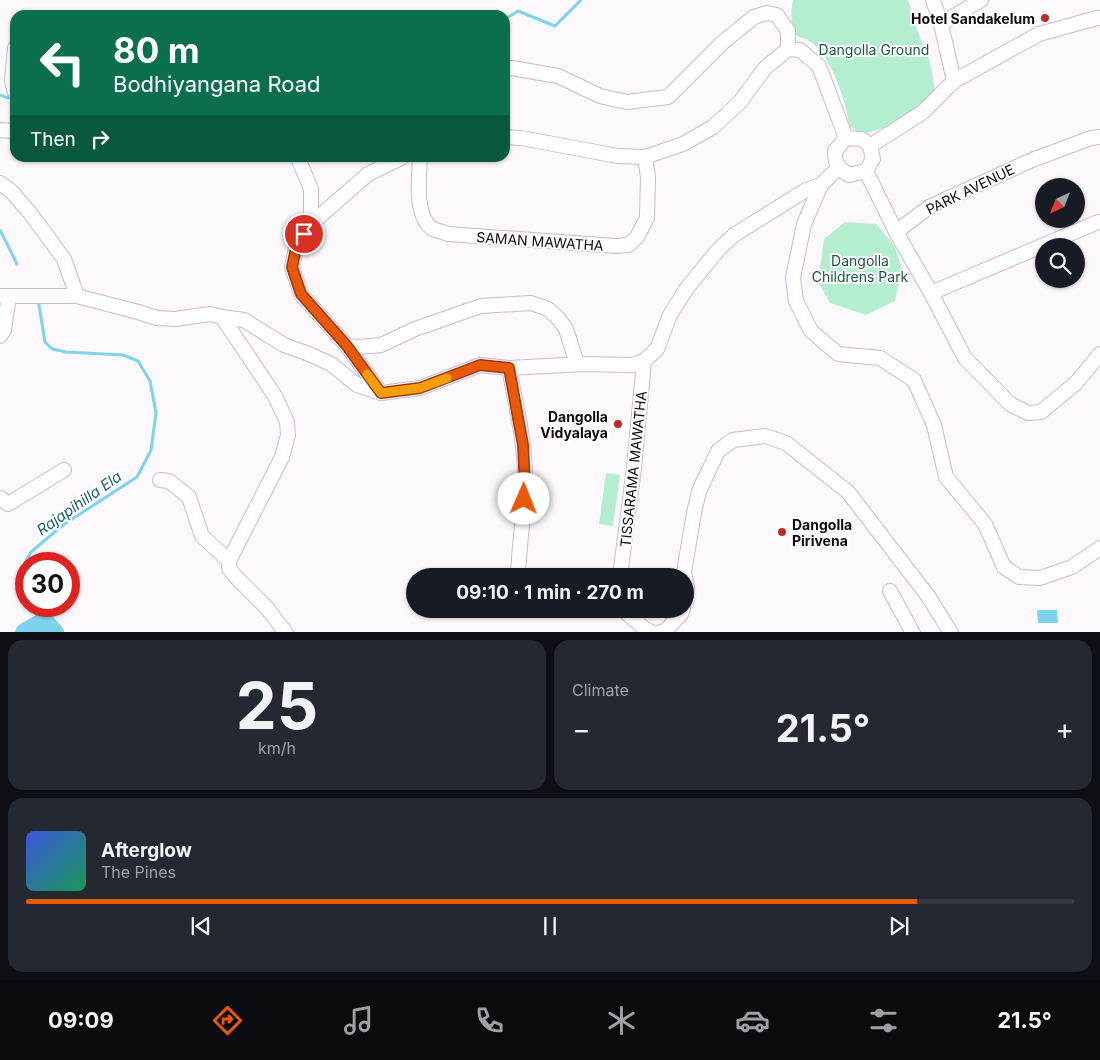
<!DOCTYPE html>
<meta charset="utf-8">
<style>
body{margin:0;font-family:Inter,sans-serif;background:#242831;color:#f1f3f6;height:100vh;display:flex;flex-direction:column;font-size:19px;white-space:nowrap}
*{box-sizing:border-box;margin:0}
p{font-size:16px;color:#9ea1a6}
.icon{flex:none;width:28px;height:28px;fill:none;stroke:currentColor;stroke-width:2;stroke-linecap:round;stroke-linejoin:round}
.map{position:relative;height:632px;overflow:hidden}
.drawer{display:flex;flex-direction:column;gap:8px;padding:8px;background:#0d0f14;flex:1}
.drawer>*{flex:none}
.hud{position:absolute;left:10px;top:10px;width:500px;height:152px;border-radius:15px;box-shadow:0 1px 4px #0004;background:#0b6e4f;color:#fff;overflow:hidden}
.needle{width:32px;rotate:223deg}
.fabs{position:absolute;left:1035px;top:178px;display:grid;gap:10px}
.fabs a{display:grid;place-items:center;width:50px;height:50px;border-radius:50%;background:#171b24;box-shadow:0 1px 4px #0004;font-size:25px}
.speed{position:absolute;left:15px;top:552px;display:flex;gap:10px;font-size:25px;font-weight:700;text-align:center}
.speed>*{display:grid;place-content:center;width:65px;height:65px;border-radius:50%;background:#171b24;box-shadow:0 1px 4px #0004;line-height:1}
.speed .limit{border:8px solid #d22;background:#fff;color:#111}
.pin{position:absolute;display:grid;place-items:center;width:42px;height:42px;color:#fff;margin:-21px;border:2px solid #fff;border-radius:50%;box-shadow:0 1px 5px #0007}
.me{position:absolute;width:55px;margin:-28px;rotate:1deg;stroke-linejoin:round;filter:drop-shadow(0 0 4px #0008)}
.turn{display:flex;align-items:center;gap:18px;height:105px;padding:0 20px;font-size:22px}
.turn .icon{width:65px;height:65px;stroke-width:2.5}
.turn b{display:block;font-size:35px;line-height:42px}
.then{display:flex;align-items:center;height:48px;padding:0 20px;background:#0003;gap:10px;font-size:19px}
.big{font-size:38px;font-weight:700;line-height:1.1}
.drawer .widget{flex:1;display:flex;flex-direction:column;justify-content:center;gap:8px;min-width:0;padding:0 18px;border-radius:15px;background:#242831}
.drawer .dial{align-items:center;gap:0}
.dial b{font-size:65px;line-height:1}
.song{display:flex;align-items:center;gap:15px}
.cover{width:60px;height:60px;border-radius:8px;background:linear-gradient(135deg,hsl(230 70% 55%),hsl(150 70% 35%))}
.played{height:5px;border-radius:2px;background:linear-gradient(90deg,#ea580c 85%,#363941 85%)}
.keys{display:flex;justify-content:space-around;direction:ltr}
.heat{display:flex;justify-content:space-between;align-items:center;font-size:28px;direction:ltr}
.drawer .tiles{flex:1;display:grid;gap:8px;grid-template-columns:1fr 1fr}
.widget:last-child{grid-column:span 2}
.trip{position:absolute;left:406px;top:568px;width:288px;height:50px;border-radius:25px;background:#171b24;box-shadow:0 1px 4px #0004;font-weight:700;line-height:50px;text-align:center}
.dock{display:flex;height:80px;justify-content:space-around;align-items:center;background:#090b0e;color:#9ea1a6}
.dock .icon{width:35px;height:35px}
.dock .selected{color:#ea580c}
.dock b{font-size:22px;color:#f1f3f6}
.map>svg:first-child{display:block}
.green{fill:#b3eed0}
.water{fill:#7dd3eb}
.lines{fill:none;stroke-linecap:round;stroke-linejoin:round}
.stream{stroke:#7dd3eb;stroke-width:3}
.river{stroke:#7dd3eb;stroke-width:20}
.minor-casing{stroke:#ceb7cf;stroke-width:16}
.minor{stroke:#fff;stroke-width:14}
.route-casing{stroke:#983908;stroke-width:12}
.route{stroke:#ea580c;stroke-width:9}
.slow{stroke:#f59e0b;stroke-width:9}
.poi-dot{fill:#ba2c29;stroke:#fff;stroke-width:2}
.labels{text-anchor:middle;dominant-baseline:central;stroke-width:4;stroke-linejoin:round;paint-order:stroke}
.poi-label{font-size:14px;font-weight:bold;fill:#100911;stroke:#fff;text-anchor:end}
.park-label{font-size:14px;fill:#1d563e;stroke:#fff}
.street-label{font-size:14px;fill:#100911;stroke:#fff}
.water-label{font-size:15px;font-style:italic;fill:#1a6071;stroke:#fff}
</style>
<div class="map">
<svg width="1100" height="633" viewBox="0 0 1100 633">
<rect width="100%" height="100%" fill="#fcf8fc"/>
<!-- green -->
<g class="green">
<path d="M793,0H908L920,38L930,61L935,90C920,104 900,123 880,129C874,131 867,133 861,134C858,131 851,128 849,124C847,119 847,110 845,105C841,90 835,74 827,61C822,52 815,44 806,39C802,38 798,37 795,34C790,29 791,8 793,0Z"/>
<polygon points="845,222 876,224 894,245 902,268 895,301 866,315 830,303 818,282 824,239"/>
<polygon points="606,473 620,475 613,526 599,524"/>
</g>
<!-- water -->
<polygon class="water" points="1037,610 1057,610 1058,623 1038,623"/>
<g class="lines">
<!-- stream -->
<g class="stream">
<polyline points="505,19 518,11 555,26 581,0"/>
<polyline points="0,95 8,98"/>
<polyline points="0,230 17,264"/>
<polyline points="26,597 18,576 31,552 63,525 137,477 151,450 156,413 150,381 138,361 123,355 66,352 52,349 45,342 38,299"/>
<polyline points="33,606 44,622"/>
</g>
<!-- river -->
<polyline class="river" points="25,633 44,622 54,633"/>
<!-- minor casing -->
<g class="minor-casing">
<g id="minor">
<polyline points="933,0 941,24 954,81"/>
<polyline points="941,24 981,0"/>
<polyline points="15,48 12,81 15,93"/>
<polyline points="505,69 512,68 558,76 600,96 627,102 668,97 722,43 754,17 767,13 777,15 788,31 788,49"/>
<polyline points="0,130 15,131"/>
<polyline points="505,137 521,138 618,156 645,157 683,144 713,127 740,102 765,68 788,49 800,50 819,66 846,138"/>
<path d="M846,138L862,139L870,146L873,159L866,171L849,175C837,167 835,165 835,151Z"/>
<polyline points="870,146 923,112 954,81 1039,34 1097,18 1100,18"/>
<polyline points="298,158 311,189 311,224"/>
<path d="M420,158C419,177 414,217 433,229C437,231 444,232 448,234L616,246L628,245L637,237L647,218L648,177L645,157"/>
<polyline points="866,171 896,232 931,293 965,358 1010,404 1028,413 1041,412 1076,383 1100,354"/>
<polyline points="0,183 11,191 30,213 64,259 77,296"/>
<polyline points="821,185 804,224 793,278 796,301 811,331 838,354 880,358 914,380 934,425 946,477 985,524 1004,567 1019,577 1040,578 1072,567 1100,548"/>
<polyline points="896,232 929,207 1032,160 1091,138 1100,137"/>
<polyline points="931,293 1098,222"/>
<polyline points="0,296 77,296 138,312 157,318 175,319 210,314 222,317 244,320 284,345 309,354 331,364 357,385 381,393 420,388 480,365 509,368 583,364 632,365 644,361 657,349 670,315 687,288 719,249 734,235 806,190 821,185 838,168"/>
<polyline points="222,317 275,396 287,422 288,435 282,457 229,561 229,568 235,576 267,608 286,633"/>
<polyline points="0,336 4,330 9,296"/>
<polyline points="347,346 359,347 381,345 415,329 481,306 531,303 548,309 558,318 566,329 577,364"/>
<path d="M509,368C516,406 526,445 525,485C524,515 519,546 518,576"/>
<polyline points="381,393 347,346 301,294 292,267 297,244 311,224 368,174 401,158"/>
<polyline points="160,480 169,481 189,497 202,536 229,561"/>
<polyline points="0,498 8,504 64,470"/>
<polyline points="620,576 634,468 644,361"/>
<polyline points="890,591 913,633"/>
<polyline points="685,600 687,587 684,572 694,513 699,491 718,451 733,440 765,436 786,443 848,492 928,596 951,633"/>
<polyline points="622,609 645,629 654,633"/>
<polyline points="657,633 665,631 681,614 683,609"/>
</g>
</g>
<!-- minor -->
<use href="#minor" class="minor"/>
</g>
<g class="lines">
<!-- route casing -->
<g class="route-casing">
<polyline id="route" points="304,234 297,244 292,267 301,294 347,346 381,393 420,388 480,365 509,368 523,445 525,484 524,499"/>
</g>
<!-- route -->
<use href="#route" class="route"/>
<!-- slow -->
<polyline class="slow" points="367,374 381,393 420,388 447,378"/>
</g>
<!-- markers -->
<g class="poi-dot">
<circle cx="1045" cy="18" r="5"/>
<circle cx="618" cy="424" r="5"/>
<circle cx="782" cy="532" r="5"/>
</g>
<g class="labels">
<!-- poi labels -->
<g class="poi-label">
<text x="1035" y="18">Hotel Sandakelum</text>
<text x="608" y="416">Dangolla<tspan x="608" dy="16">Vidyalaya</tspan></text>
<text x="792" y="524" text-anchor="start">Dangolla<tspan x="792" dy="16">Pirivena</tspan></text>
</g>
<!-- park labels -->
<g class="park-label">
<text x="874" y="49">Dangolla Ground</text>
<text x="860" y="260">Dangolla<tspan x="860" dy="16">Childrens Park</tspan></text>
</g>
<!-- street labels -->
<g class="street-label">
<text transform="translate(970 189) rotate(-26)">PARK AVENUE</text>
<text transform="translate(540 241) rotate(4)">SAMAN MAWATHA</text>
<text transform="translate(633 469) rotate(-84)">TISSARAMA MAWATHA</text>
</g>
<!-- water labels -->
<g class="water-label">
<text transform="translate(79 503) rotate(-35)">Rajapihilla Ela</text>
</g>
</g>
</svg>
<div class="fabs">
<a><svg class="needle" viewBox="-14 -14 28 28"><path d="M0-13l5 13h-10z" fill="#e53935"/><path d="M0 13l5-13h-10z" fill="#9ea1a6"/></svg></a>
<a><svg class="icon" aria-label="search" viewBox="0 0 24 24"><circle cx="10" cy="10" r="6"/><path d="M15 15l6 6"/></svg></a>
</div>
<div class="speed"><div class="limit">30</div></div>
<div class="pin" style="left:304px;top:234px;background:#d93025"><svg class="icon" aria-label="arrive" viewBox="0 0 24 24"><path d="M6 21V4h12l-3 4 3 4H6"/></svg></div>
<svg class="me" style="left:524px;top:499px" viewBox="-20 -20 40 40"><circle r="19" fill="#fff"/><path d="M0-13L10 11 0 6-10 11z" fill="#ea580c"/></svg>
<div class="trip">09:10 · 1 min · 270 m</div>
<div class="hud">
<div class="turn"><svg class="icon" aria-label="left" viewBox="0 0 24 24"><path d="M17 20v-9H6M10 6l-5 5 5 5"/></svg><div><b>80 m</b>Bodhiyangana Road</div></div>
<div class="then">Then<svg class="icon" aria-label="right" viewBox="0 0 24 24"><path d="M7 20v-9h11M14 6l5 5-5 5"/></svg></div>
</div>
</div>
<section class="drawer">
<div class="tiles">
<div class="widget dial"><b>25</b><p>km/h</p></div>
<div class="widget"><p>Climate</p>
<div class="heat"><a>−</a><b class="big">21.5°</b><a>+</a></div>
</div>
<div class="widget">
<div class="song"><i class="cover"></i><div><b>Afterglow</b><p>The Pines</p></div></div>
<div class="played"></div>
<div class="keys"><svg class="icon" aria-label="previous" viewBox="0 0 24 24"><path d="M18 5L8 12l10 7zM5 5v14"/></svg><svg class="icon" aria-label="pause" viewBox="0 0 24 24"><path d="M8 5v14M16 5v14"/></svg><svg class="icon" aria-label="next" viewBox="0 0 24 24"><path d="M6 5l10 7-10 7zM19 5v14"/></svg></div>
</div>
</div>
</section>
<nav class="dock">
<b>09:09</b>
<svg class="icon selected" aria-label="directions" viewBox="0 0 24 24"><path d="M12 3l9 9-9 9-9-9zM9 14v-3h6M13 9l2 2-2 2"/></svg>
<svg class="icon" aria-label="music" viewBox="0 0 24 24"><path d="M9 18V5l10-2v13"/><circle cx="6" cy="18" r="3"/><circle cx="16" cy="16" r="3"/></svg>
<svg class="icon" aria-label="phone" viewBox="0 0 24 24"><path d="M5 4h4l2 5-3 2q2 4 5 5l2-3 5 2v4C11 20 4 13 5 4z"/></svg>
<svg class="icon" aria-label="climate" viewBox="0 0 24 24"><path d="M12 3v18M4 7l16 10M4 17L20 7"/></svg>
<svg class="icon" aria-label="car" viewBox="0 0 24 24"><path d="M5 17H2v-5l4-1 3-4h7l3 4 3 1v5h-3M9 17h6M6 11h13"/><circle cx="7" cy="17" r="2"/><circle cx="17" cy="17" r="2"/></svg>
<svg class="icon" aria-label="filters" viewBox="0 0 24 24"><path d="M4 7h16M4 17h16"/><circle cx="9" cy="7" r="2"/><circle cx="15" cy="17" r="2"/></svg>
<b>21.5°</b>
</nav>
